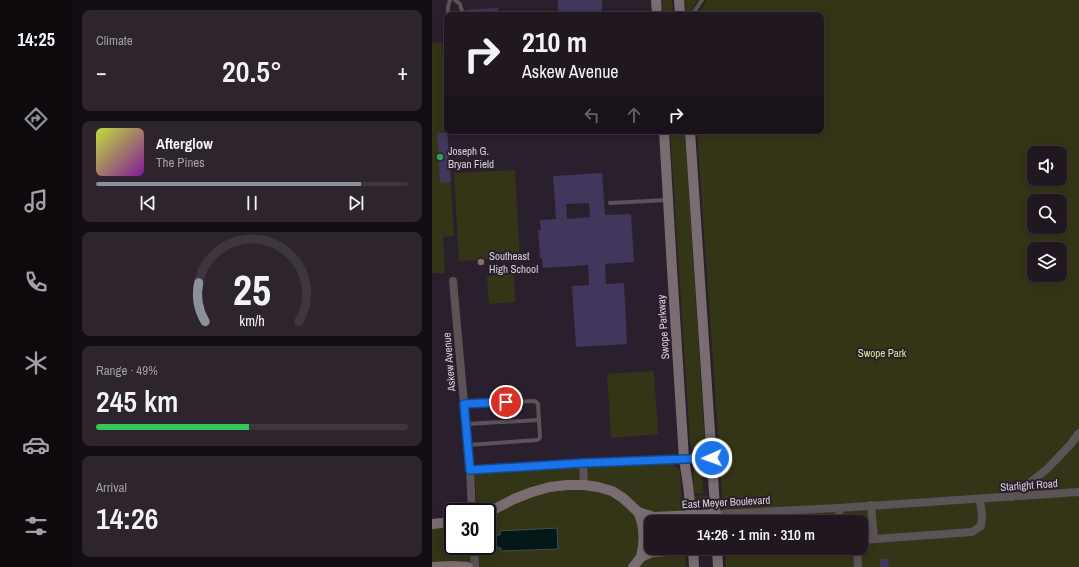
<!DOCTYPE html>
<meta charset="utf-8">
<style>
body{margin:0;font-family:"Archivo Narrow",sans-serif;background:#2d242e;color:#f1f3f6;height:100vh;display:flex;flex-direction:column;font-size:15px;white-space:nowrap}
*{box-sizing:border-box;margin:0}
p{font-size:13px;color:#a29fa5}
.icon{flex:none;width:22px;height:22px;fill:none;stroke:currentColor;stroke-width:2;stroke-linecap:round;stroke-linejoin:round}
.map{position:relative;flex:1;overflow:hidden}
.sheet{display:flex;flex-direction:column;gap:10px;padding:10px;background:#120d12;width:360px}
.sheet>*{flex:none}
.guide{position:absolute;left:12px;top:12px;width:380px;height:122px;border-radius:8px;box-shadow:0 2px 10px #0003,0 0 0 1px #3d363f;background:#201721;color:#f1f3f6;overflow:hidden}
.buttons{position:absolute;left:595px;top:146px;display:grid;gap:8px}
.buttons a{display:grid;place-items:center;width:40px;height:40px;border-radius:8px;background:#201721;box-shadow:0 2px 10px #0003,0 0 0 1px #3d363f;font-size:20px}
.speed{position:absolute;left:12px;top:503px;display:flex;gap:8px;font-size:20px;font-weight:700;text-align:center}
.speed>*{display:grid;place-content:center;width:52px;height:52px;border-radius:50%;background:#201721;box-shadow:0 2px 10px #0003,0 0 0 1px #3d363f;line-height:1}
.speed .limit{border:2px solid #111;border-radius:6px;background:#fff;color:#111}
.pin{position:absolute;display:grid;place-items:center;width:34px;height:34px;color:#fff;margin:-17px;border:2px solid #fff;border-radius:50%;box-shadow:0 1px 4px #0007}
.me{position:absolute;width:44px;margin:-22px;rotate:268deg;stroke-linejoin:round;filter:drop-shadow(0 0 3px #0008)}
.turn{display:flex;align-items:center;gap:14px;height:84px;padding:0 12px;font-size:18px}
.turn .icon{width:52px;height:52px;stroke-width:2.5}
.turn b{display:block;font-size:28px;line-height:34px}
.lanes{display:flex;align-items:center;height:38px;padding:0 12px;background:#0003;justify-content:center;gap:20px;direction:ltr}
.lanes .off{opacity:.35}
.big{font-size:30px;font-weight:600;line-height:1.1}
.sheet .tile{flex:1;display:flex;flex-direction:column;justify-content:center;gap:6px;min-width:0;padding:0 14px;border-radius:8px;background:#2d242e}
.sheet .dial{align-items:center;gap:0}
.dial svg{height:104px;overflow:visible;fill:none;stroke:#3d363f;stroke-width:7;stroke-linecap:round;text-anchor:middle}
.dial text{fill:#f1f3f6;stroke:none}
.song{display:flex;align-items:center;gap:12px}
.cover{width:48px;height:48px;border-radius:6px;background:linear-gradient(135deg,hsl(70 70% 55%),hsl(290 70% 35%))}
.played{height:4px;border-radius:2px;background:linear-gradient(90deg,#8c9099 85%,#3d363f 85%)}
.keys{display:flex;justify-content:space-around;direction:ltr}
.heat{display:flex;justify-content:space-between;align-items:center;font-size:22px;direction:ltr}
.charge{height:6px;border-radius:3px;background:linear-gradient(90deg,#34c759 49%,#3d363f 0)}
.trip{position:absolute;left:212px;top:515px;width:224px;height:40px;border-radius:8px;background:#201721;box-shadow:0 2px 10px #0003,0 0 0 1px #3d363f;font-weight:600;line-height:40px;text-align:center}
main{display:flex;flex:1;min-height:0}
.tabs{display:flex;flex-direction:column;width:72px;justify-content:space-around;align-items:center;background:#0d090d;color:#a29fa5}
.tabs .icon{width:28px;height:28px}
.tabs .selected{color:#8c9099}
.tabs b{font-size:18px;color:#f1f3f6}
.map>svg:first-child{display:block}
.green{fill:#343517;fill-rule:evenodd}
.water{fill:#041719;stroke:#434e52}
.building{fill:#41365c;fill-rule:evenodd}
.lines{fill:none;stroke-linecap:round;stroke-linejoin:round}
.lane{stroke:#5b5356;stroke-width:4}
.street{stroke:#5b5356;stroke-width:8}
.secondary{stroke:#7a6d72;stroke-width:10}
.route-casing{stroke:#114b97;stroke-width:10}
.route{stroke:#1a73e8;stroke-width:7}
.leisure-dot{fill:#2e9e5b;stroke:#2a1f2c;stroke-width:1.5}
.education-dot{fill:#8d6e63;stroke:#2a1f2c;stroke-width:1.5}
.labels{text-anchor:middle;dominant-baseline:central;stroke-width:4;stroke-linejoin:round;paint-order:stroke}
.poi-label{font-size:11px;fill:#d7d0d8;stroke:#2a1f2c;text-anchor:start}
.street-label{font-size:11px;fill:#d7d0d8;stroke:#2a1f2c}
.park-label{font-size:11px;fill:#dee297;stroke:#2a1f2c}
</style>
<main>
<nav class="tabs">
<b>14:25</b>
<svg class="icon selected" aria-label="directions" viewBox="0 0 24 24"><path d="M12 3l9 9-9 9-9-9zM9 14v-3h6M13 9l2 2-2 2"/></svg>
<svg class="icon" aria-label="music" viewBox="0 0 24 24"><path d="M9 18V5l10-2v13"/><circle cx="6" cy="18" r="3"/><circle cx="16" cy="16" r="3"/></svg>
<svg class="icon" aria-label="phone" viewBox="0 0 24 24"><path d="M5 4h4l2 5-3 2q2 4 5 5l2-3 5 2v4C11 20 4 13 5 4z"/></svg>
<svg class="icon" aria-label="climate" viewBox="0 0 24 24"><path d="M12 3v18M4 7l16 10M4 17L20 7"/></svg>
<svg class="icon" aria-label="car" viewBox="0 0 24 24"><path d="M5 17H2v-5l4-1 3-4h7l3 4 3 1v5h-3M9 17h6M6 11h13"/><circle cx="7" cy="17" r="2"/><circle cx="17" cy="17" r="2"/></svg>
<svg class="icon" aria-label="filters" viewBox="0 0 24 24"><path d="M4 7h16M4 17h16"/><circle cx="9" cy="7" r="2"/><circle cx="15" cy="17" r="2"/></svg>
</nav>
<section class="sheet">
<div class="tile"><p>Climate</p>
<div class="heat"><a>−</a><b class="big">20.5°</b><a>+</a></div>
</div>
<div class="tile">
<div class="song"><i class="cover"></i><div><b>Afterglow</b><p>The Pines</p></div></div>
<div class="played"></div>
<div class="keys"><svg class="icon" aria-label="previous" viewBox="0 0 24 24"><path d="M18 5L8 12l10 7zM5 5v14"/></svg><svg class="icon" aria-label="pause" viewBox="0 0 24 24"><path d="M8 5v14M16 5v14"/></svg><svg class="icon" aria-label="next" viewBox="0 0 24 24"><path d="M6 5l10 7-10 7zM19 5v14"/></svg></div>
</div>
<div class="tile dial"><svg viewBox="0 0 100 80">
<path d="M14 69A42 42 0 1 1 86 69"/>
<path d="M14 69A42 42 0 0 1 9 39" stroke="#8c9099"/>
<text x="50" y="56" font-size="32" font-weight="700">25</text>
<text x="50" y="72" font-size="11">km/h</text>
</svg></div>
<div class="tile"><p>Range · 49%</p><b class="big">245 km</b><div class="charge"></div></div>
<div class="tile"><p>Arrival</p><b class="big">14:26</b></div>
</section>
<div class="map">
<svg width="647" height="567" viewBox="0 0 647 567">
<rect width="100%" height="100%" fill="#2a1f2c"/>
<!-- green -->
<g class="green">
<polygon points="230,0 240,0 241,15 231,15"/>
<polygon points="252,0 266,0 257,15 253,15"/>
<path d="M275,0H647V567H294L293,548H429V522H292L265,131H389V15H265ZM602,153H628V179H602ZM602,201H628V227H602ZM602,249H628V275H602Z"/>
<polygon points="10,42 22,236 11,237 13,273 0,273 0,43"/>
<polygon points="238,131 253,131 273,445 273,447 271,449 264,451 260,449 258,442"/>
<polygon points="83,170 88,258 27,261 22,173"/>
<polygon points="82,274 83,302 57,304 55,276"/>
<polygon points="222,371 226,434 179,438 175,374"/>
<polygon points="240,463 248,471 251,522 219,522 219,548 253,548 254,567 37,567 32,562 0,563 0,527 21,526 21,546 55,546 55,512 46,512 42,472 46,469"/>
<polygon points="268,469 270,471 271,490 273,493 262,494 261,472 263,470"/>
<polygon points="274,495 276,501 276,505 263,506 262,496"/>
</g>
<!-- water -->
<polygon class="water" points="125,528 126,549 69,551 69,548 67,548 63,544 63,539 66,535 68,535 68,531"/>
<!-- building -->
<g class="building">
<polygon points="126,0 170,0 170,15 159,15 159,11 136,12 136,14 129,15 129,11 126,11"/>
<polygon points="66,8 67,15 34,15 33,10"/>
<polygon points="5,133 15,133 19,182 8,183"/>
<path d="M170,173L173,215L199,214L202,262L173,264L174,284L192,283L195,344L144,347L140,286L157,285L156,265L111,268L110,258H108L106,230H109L108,220L124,219L121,176ZM157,203L158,217L135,219L134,204Z"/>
<polygon points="448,559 456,559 457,567 448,567"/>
</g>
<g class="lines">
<!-- lane -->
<g class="lane">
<polyline points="23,0 28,4 31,15"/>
<polyline points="16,15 16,7 18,0"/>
<polyline points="260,15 270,0"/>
<polyline points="178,203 235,200"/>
<polyline points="32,404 103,401 106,404 108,437 107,439 105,440 36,445"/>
<polyline points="34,424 107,420"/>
</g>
<!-- street -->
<g class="street">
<polyline points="21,281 38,470 40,512"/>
<polyline points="151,463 152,485"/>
<polyline points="38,470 151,463 280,458"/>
<polyline points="580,497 615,469 638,445 647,433"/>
<polyline points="439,505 442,539"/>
<polyline points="407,508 408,522"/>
<polyline points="284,514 407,508 647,492"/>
<polyline points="429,540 540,532 549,526 550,517 548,499"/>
<polyline points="42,546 43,567"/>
<polyline points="425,548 426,567"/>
</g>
<!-- secondary -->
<g class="secondary">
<polyline points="224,0 225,15"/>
<polyline points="247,0 248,15"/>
<polyline points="232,131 240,269 252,459 256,485 260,522"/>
<polyline points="258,131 284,522"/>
<path d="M206,512C213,527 213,541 209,557"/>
<polyline points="55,513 82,499 100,492 118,487 135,485 152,485 166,487 180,491 191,498 206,512 222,517 284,514"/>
<polyline points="0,524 21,522"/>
<polyline points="261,548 262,567"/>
<polyline points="285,548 286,567"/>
<polyline points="0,567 20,566 36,567"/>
<polyline points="201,567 209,557 220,552 284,548"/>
</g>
</g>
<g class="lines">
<!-- route casing -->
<g class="route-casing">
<polyline id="route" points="74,402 32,404 38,470 151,463 280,458"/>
</g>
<!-- route -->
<use href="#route" class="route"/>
</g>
<!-- markers -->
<circle class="leisure-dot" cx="8" cy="157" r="4"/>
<circle class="education-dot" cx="49" cy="262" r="4"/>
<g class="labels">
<!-- poi labels -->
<g class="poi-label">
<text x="16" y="151">Joseph G.<tspan x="16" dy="13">Bryan Field</tspan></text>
<text x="57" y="256">Southeast<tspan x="57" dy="13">High School</tspan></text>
</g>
<!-- street labels -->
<g class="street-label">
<text transform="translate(231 327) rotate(-94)">Swope Parkway</text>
<text transform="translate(17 362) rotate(-95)">Askew Avenue</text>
<text transform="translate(597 485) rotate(-4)">Starlight Road</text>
<text transform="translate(294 502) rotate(-3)">East Meyer Boulevard</text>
</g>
<!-- park labels -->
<g class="park-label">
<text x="450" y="353">Swope Park</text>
</g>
</g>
</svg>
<div class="buttons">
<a><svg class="icon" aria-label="sound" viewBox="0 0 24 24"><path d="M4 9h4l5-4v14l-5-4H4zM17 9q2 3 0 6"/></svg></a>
<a><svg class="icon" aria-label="search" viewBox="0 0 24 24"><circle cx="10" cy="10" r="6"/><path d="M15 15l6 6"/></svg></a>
<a><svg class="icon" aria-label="layers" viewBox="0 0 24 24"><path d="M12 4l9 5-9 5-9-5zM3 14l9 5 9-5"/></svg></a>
</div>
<div class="speed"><div class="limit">30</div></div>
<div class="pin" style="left:74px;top:402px;background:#d93025"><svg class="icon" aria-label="arrive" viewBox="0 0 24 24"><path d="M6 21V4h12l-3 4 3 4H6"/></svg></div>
<svg class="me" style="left:280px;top:458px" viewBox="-20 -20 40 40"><circle r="17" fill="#1a73e8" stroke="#fff" stroke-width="3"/><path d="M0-11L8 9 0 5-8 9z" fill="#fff"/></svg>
<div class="trip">14:26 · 1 min · 310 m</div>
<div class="guide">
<div class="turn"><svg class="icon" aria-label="right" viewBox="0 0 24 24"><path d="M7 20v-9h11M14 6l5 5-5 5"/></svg><div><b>210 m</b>Askew Avenue</div></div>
<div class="lanes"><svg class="icon off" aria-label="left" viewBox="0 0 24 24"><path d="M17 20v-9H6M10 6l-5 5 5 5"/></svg><svg class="icon off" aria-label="ahead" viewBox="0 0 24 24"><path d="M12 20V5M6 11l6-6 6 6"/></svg><svg class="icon" aria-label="right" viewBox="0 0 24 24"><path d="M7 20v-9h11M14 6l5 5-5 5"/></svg></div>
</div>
</div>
</main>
